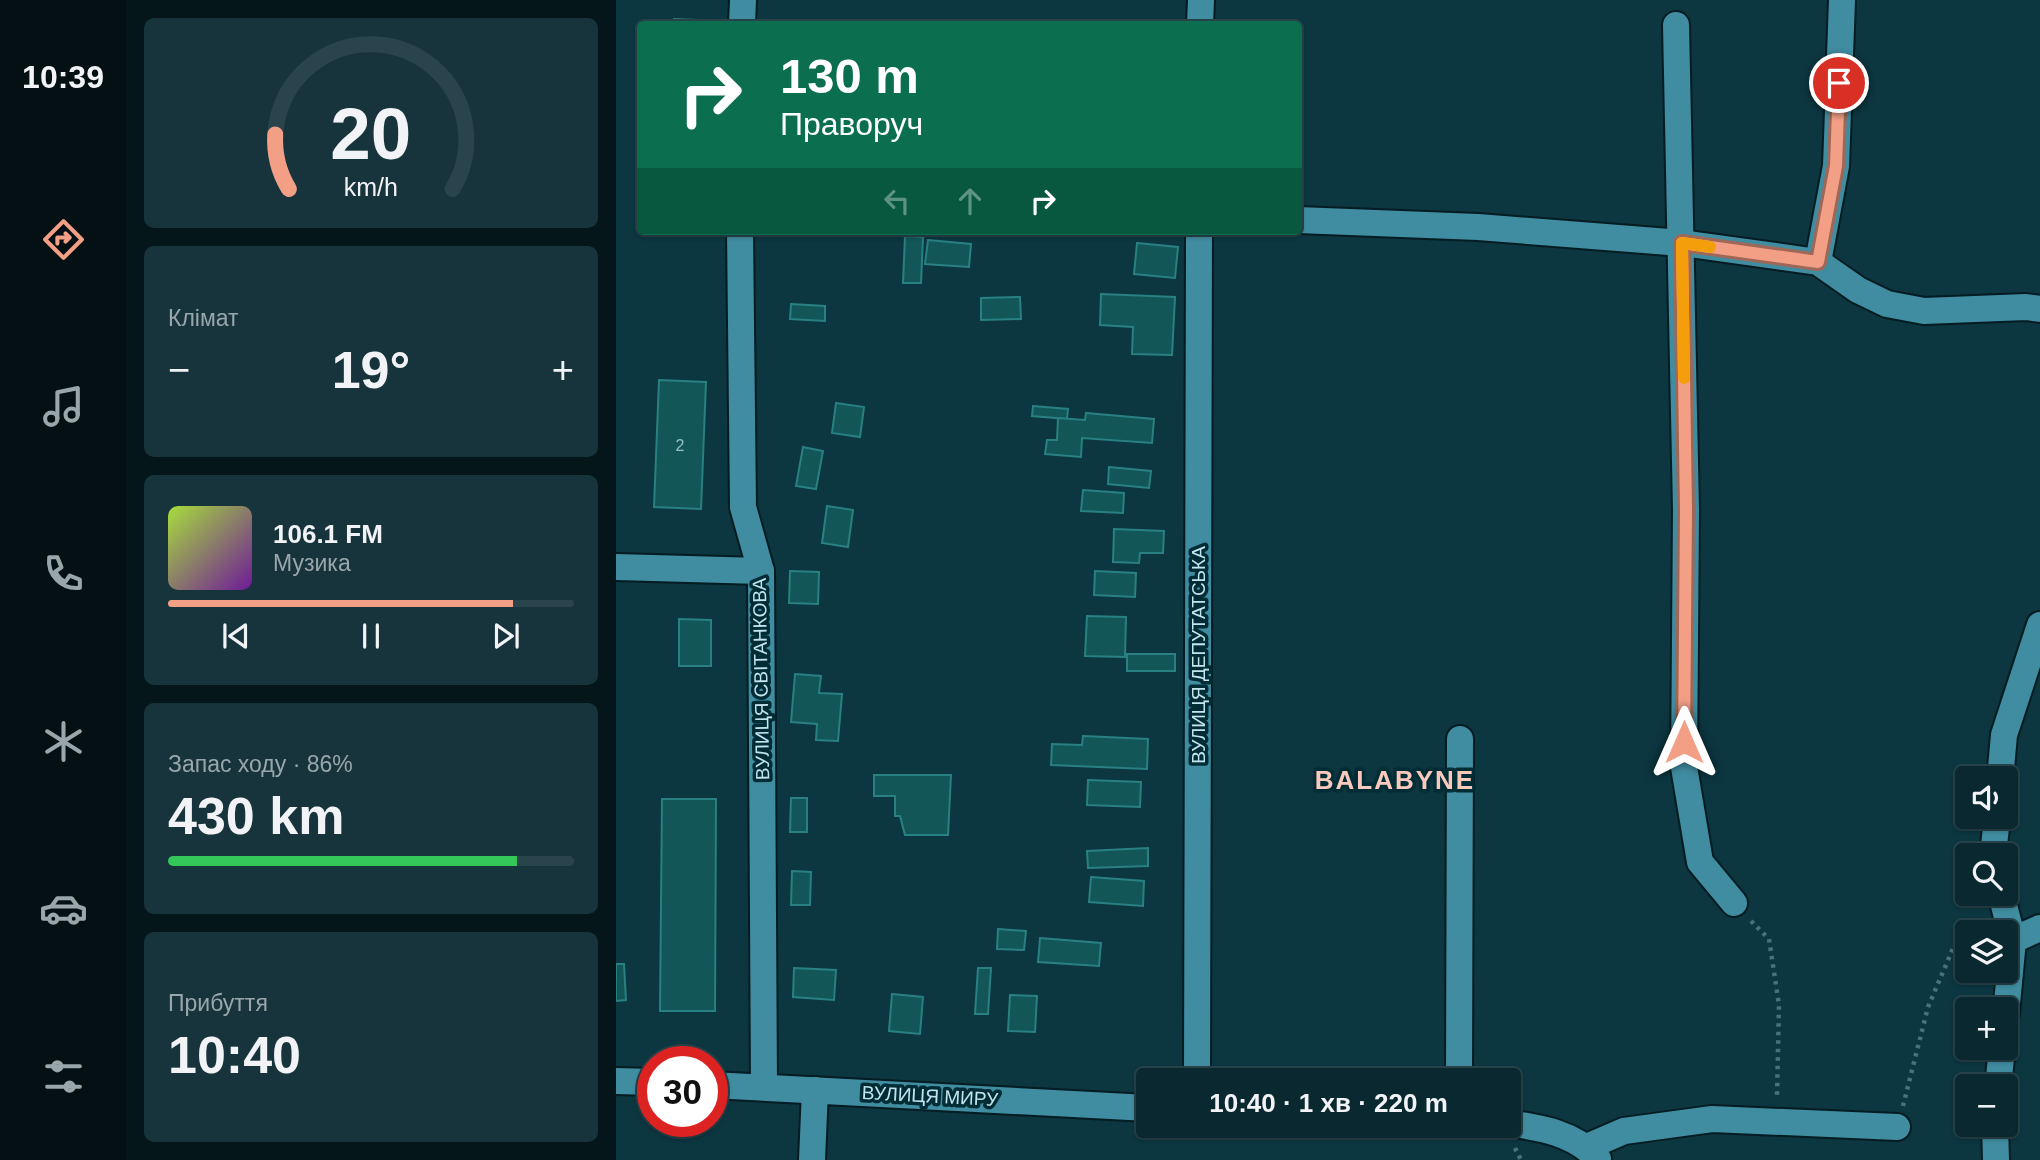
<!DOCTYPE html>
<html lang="uk">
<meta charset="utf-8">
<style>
body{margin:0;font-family:Helvetica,sans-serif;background:#17343c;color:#f1f3f6;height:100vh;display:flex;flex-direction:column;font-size:26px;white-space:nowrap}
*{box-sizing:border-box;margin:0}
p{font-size:23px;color:#99a6ab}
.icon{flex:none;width:38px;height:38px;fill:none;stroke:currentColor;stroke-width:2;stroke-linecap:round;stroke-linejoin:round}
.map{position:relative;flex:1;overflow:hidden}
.details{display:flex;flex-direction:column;gap:18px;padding:18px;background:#05161a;width:490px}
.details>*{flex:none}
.hud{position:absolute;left:21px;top:21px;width:665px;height:214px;border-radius:7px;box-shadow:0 2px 5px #0004,0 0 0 2px #29444c;background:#0b6e4f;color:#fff;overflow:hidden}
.fabs{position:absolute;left:1339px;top:766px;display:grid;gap:14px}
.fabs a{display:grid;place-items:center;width:63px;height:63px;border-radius:7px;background:#092830;box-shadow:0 2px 5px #0004,0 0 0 2px #29444c;font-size:35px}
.speed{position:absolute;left:21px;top:1046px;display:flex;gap:14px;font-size:35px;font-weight:700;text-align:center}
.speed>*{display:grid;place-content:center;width:91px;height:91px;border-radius:50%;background:#092830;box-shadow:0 2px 5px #0004,0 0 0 2px #29444c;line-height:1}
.speed .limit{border:10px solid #d22;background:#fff;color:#111}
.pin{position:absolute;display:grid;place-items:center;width:60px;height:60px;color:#fff;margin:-30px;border:4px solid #fff;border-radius:50%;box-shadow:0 2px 7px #0007}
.me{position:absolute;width:77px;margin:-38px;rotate:0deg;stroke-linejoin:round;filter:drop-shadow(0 0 5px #0008)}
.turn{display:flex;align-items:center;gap:24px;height:147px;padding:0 28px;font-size:32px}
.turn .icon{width:91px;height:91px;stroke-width:2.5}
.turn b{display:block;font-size:49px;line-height:60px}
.lanes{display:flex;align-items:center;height:66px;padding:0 28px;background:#0003;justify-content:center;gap:35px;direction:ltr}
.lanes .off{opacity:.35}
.big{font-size:52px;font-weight:600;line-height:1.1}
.details .card{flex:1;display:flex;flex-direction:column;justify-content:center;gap:10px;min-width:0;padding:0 24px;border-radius:10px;background:#17343c}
.details .dial{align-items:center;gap:0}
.dial svg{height:182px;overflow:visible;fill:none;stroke:#29444c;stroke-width:7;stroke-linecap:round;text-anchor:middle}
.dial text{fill:#f1f3f6;stroke:none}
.song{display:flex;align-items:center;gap:21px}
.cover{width:84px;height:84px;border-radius:10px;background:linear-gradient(135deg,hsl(80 70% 55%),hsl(280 70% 35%))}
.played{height:7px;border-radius:4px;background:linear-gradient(90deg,#f39f86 85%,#29444c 85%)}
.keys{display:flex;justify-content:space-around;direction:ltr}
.heat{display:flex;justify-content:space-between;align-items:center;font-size:38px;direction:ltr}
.charge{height:10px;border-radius:5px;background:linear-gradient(90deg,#34c759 86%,#29444c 0)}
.trip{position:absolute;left:520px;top:1068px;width:385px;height:70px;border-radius:7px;background:#092830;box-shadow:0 2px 5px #0004,0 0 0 2px #29444c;font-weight:600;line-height:70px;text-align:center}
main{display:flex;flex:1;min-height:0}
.menu{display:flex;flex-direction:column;width:126px;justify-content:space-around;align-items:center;background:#041013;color:#99a6ab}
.menu .icon{width:49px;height:49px}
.menu .selected{color:#f39f86}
.menu b{font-size:32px;color:#f1f3f6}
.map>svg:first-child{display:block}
.building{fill:#125657;stroke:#298082;stroke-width:2}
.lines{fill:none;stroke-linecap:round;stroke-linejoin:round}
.minor-casing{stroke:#041c22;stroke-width:30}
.path{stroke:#49717b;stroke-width:4.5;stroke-dasharray:3.5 5;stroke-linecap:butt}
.minor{stroke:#408ca0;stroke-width:26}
.route-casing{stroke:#9e6757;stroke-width:18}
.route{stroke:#f39f86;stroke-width:12}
.slow{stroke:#f59e0b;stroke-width:12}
.labels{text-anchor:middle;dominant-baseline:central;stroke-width:7;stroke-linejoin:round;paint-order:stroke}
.number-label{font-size:16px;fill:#95c0c9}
.street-label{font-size:19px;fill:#c1e4ef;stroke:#002c36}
.district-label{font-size:26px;font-weight:bold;letter-spacing:2px;fill:#fbc9bb;stroke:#002c36}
</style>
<main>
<nav class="menu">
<b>10:39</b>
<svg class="icon selected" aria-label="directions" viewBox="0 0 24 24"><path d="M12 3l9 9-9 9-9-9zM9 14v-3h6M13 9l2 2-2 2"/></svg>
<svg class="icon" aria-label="music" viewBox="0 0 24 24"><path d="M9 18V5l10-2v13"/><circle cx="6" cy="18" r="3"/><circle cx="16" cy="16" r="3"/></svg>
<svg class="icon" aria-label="phone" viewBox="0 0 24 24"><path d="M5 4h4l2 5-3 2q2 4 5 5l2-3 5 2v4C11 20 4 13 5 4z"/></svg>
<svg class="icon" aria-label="climate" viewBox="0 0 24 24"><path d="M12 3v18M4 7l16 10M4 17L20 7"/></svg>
<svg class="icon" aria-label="car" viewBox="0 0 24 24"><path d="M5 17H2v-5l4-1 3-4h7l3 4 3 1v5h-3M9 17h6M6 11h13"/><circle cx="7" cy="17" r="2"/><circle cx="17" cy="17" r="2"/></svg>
<svg class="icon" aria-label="filters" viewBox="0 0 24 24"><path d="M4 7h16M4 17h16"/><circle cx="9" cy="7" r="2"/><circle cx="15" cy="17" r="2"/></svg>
</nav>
<section class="details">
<div class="card dial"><svg viewBox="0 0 100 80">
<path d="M14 69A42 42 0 1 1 86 69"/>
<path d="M14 69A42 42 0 0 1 8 45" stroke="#f39f86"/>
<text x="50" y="56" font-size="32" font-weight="700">20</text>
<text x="50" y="72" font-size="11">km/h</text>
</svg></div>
<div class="card"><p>Клімат</p>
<div class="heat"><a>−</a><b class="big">19°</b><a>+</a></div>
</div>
<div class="card">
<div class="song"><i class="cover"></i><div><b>106.1 FM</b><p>Музика</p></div></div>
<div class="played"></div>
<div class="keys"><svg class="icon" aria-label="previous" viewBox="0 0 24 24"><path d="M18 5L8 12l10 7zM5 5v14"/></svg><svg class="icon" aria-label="pause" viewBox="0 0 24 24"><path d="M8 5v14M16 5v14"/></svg><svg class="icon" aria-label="next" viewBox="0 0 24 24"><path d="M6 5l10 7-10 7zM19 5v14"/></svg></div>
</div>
<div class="card"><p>Запас ходу · 86%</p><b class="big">430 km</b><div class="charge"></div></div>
<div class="card"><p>Прибуття</p><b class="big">10:40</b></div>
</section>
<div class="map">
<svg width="1424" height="1160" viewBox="0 0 1424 1160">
<rect width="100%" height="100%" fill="#0c3640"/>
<!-- building -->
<g class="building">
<polygon points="58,19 106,21 105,24 58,24"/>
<polygon points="289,236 307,237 305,283 287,283"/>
<polygon points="312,240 355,244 353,267 309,264"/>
<polygon points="521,243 562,247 559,278 518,274"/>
<polygon points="485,294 559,297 556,355 516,354 517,327 484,325"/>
<polygon points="404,297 405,319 365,320 365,298"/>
<polygon points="175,304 209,306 209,321 174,319"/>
<polygon points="43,380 90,382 85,509 38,507"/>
<polygon points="220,403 248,407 244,437 216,433"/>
<polygon points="417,406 452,409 451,419 416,416"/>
<polygon points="470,413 538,419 536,443 466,438 465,457 429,454 431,440 441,440 442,418 469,420"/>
<polygon points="187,447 207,451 200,489 180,486"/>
<polygon points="493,467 535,471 533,488 492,484"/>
<polygon points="467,490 508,493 507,513 465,511"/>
<polygon points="211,506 237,510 232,547 206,543"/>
<polygon points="498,529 548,531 547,553 524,553 523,563 497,562"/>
<polygon points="174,571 203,572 202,604 173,603"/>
<polygon points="479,571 520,573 519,597 478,595"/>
<polygon points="471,616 510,617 509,657 469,656"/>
<polygon points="63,619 95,620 95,666 63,666"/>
<rect x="511" y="654" width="48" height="17"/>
<polygon points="179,674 205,676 203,693 226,694 222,741 200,740 201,724 175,722"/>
<polygon points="467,736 532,739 531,769 435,765 436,744 466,745"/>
<polygon points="258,775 335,775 332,835 289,835 284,816 279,816 279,796 258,796"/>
<polygon points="472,780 525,782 524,807 471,805"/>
<polygon points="175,798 191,798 191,832 174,832"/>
<polygon points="46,799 100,799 99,1011 44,1011"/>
<polygon points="532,848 532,866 472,868 471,851"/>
<polygon points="176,871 195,872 194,905 175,905"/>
<polygon points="475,877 528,881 527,906 473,902"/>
<polygon points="382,929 410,931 408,950 381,949"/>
<polygon points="424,938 485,943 483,966 422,962"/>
<polygon points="0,964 8,964 10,1000 0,1001"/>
<polygon points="178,968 220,970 218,1000 177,997"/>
<polygon points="362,968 375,968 372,1014 359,1014"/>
<polygon points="276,994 307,997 304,1034 273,1031"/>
<polygon points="394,995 421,996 419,1032 392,1031"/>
</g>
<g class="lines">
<!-- minor casing -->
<g class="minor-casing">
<g id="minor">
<polyline points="126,24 127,0"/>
<polyline points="584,24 585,0"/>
<polyline points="1060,25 1070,510 1068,767 1084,862 1118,903"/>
<polyline points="682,220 862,227 1066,243 1202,262 1242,290 1271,304 1308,311 1410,307 1424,309"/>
<polyline points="124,231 127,507 145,571 148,1087"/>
<polyline points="1202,262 1220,166 1226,0"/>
<polyline points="0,567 145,571"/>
<polyline points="1384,779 1388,735 1424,625"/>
<polyline points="1377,856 1381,817"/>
<polyline points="1385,894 1397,940 1390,1014"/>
<polyline points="1397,940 1424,928"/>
<polyline points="581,1080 583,231"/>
<polyline points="843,1080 844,739"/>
<polyline points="0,1081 37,1082"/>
<polyline points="96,1085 532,1108"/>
<polyline points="1382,1087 1386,1048"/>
<path d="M892,1123C926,1128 958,1133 982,1159"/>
<polyline points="1379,1125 1380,1160"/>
<polyline points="971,1147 1008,1131 1096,1119 1281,1127"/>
<polyline points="196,1160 199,1090"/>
</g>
</g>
<!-- path -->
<g class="path">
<polyline points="1135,921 1153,939 1163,1005 1161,1096"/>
<polyline points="1287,1106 1312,1007 1338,946 1351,941"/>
<polyline points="899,1148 905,1160"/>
</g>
<!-- minor -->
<use href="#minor" class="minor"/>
</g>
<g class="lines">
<!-- route casing -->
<g class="route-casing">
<polyline id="route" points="1068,742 1070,510 1066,243 1202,262 1220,166 1223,83"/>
</g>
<!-- route -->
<use href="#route" class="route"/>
<!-- slow -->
<polyline class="slow" points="1068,378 1066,243 1094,247"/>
</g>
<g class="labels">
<!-- number labels -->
<g class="number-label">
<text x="64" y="445">2</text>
</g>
<!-- street labels -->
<g class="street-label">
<text transform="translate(582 655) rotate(-90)">ВУЛИЦЯ ДЕПУТАТСЬКА</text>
<text transform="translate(145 679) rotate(-91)">ВУЛИЦЯ СВІТАНКОВА</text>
<text transform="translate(314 1096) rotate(3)">ВУЛИЦЯ МИРУ</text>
</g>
<!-- district labels -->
<g class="district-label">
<text x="779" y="780">BALABYNE</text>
</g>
</g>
</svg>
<div class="fabs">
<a><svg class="icon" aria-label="sound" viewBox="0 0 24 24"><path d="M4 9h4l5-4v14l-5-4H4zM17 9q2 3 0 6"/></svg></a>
<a><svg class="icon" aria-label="search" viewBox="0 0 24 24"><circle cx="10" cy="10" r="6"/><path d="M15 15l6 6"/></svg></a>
<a><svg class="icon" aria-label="layers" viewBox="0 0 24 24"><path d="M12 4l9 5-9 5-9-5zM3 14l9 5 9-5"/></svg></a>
<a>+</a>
<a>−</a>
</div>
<div class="speed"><div class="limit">30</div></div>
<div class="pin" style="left:1223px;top:83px;background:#d93025"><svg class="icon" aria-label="arrive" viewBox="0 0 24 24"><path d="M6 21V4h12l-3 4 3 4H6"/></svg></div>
<svg class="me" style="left:1068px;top:742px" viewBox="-20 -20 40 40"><path d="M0-17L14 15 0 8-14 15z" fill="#f39f86" stroke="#fff" stroke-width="4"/></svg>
<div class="trip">10:40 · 1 хв · 220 m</div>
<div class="hud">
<div class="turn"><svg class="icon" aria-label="right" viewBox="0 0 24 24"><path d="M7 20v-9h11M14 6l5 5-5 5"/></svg><div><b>130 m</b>Праворуч</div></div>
<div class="lanes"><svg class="icon off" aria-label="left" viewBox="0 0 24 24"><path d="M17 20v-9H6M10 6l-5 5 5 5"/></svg><svg class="icon off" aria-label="ahead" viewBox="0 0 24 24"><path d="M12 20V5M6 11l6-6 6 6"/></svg><svg class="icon" aria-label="right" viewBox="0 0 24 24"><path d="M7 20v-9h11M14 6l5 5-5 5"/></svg></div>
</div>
</div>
</main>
